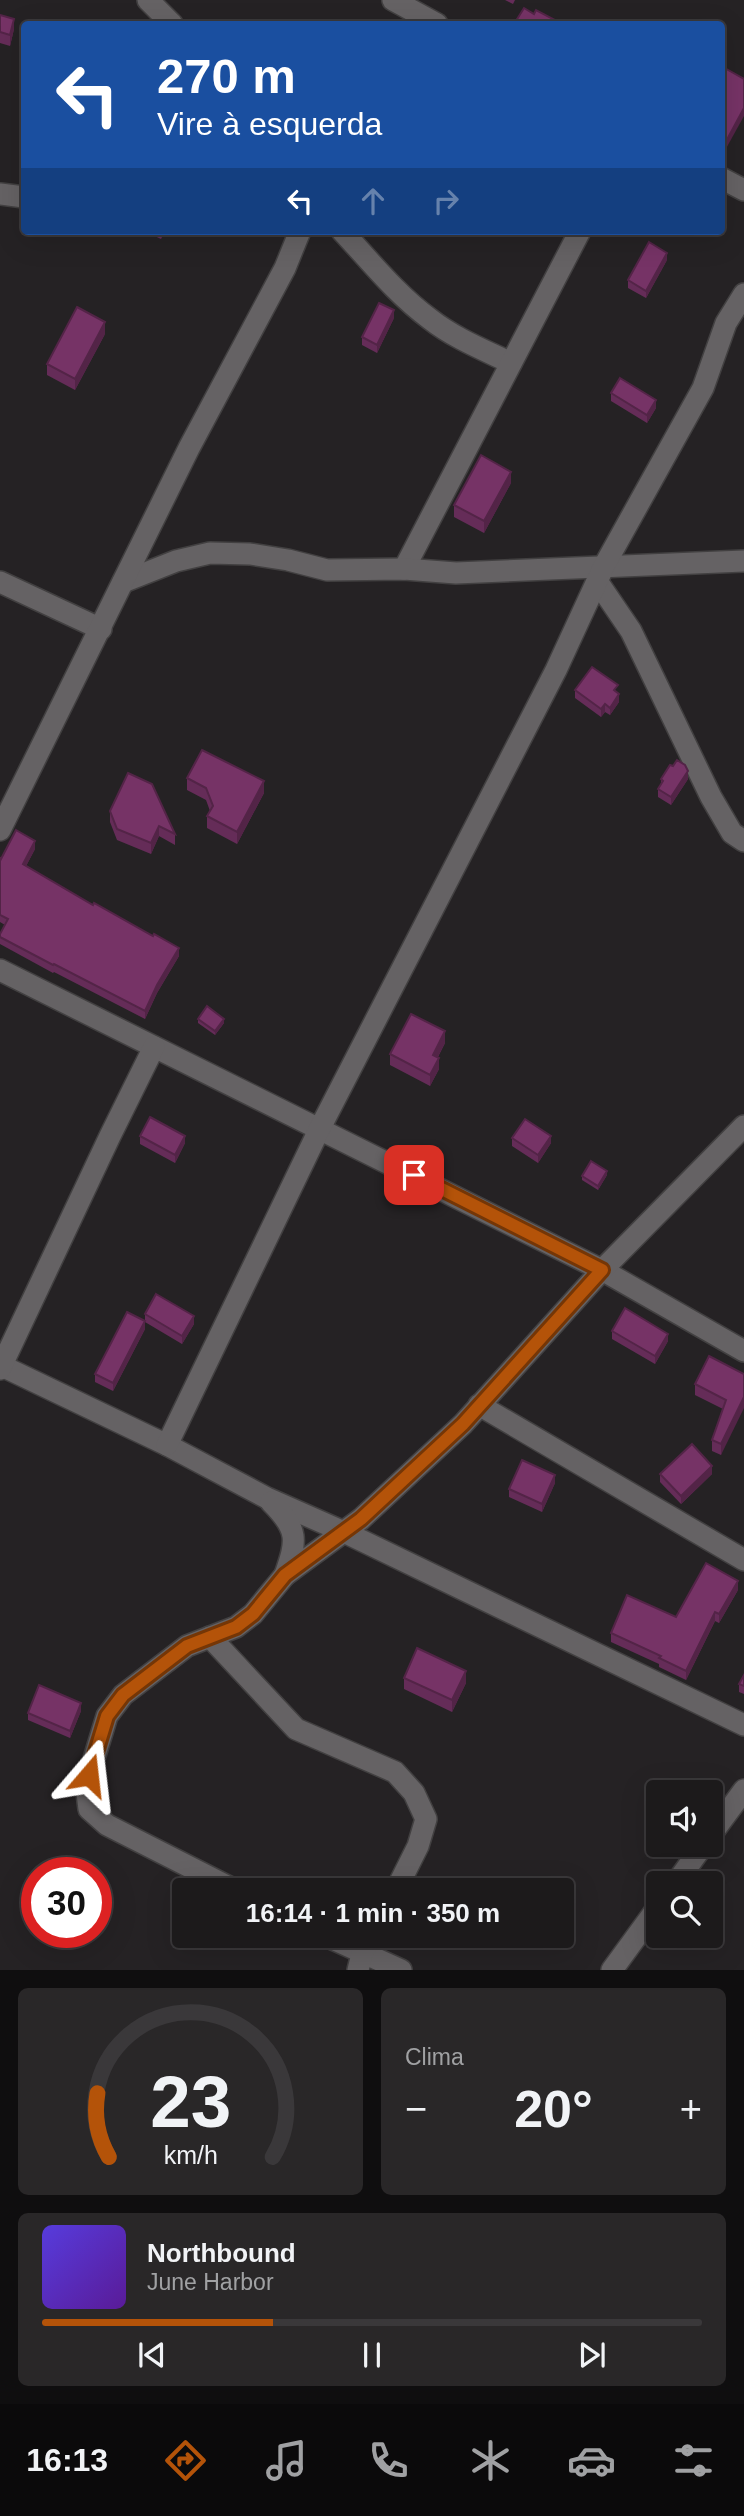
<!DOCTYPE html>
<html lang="pt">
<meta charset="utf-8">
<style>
body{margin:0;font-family:Arial,sans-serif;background:#292728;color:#f1f3f6;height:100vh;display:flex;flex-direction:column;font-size:26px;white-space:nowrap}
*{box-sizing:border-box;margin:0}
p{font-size:23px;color:#a0a1a3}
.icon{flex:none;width:38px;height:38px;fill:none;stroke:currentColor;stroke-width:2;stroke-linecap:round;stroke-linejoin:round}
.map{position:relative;height:1970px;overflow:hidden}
.sheet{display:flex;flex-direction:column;gap:18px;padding:18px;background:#0f0e0f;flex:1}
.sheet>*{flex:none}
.banner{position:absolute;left:21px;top:21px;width:704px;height:214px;border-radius:7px;box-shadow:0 7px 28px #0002,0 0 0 2px #3a383a;background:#1a4fa0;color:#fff;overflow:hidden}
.buttons{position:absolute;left:646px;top:1780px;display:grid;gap:14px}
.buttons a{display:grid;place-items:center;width:77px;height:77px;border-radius:7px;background:#1c1a1b;box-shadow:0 7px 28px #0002,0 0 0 2px #3a383a;font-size:35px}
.speed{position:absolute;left:21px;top:1857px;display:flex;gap:14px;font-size:35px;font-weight:700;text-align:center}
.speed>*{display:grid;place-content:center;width:91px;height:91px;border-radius:50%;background:#1c1a1b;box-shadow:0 7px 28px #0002,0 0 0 2px #3a383a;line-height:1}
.speed .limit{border:10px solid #d22;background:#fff;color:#111}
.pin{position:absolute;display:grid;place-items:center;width:60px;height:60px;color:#fff;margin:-30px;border-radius:14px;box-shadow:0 4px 10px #0006}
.me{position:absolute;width:77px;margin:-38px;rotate:17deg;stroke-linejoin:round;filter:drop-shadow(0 0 5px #0008)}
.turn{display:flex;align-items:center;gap:24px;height:147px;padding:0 21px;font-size:32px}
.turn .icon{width:91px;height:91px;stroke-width:2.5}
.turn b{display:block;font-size:49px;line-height:60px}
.lanes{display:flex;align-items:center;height:66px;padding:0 21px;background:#0003;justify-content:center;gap:35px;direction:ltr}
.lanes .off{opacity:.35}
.big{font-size:52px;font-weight:700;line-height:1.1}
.sheet .tile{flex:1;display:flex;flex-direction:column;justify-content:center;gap:10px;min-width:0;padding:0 24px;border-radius:10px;background:#292728}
.sheet .dial{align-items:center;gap:0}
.dial svg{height:182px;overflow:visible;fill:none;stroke:#3a383a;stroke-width:7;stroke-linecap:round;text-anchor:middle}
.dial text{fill:#f1f3f6;stroke:none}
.song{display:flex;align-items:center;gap:21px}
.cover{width:84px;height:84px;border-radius:10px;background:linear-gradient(135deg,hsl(250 70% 55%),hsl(270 70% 35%))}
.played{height:7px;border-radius:4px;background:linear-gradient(90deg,#b45309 35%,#3a383a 35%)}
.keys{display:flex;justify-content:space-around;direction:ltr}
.heat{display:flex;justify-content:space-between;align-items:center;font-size:38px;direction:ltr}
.sheet .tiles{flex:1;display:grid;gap:18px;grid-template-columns:1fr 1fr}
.tile:last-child{grid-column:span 2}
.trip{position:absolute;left:172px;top:1878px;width:402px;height:70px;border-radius:7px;background:#1c1a1b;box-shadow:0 7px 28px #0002,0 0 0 2px #3a383a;font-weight:700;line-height:70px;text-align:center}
.dock{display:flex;height:112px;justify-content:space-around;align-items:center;background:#0b0a0b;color:#a0a1a3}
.dock .icon{width:49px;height:49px}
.dock .current{color:#b45309}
.dock b{font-size:32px;color:#f1f3f6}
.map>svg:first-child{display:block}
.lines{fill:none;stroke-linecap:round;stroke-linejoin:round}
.minor-casing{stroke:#424041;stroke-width:24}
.minor{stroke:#656264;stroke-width:21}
.wall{fill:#652c58}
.shaded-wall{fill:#532447}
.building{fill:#763366;stroke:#532447;stroke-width:2}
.route-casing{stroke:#753606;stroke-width:18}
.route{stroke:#b45309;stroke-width:12}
</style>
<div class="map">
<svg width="744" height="1970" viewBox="0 0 744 1970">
<rect width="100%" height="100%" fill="#252224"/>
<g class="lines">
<!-- minor casing -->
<g class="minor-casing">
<g id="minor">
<polyline points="148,0 172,24"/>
<polyline points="393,0 437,24"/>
<polyline points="721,178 744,190"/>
<polyline points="0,194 24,197"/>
<path d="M342,231C370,261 396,294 430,319C454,338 484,350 511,363"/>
<polyline points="404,569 580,231"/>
<polyline points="597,581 631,631 711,797 732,833 744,841"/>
<polyline points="0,582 101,629"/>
<polyline points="123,582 176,561 210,553 250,554 288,560 327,570 404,569 456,573 744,561"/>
<polyline points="0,830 189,448 285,268 300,231"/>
<polyline points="0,970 602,1270 744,1351"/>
<polyline points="0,1365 167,1445 267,1498 344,1532 744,1725"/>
<polyline points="0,1369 110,1136 154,1047"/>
<polyline points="479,1405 744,1560"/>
<polyline points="167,1445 320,1128 556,670 604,566 703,388 726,323 744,294"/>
<path d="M271,1502C299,1530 297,1540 285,1575"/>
<polyline points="210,1637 296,1729 395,1772 414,1793 426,1819 418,1846 396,1890"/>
<polyline points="710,1836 744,1790"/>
<polyline points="676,1883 704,1844"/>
<polyline points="235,1890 107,1825 89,1809 87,1793 89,1775 107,1716 123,1695 187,1646 236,1627 253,1614 285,1575 361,1519 463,1424 602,1270 744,1126"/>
<polyline points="326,1936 401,1970"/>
<polyline points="358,1970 362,1954 372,1936"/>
<polyline points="612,1970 658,1907"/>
</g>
</g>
<!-- minor -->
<use href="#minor" class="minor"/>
</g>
<!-- wall -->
<g class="wall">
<polygon points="505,0 515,0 513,4"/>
<polygon points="0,15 14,29 10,46 0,43"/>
<polygon points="144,231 165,231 161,239"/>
<polygon points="667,260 646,298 628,288 628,280"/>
<polygon points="394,318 377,353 362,345 362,337"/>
<polygon points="105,334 75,390 47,375 47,364"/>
<polygon points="611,393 656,408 647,423 611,401"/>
<polygon points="511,483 484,533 454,517 454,505"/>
<polygon points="575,690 619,702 610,715 605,712 601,717 575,698"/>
<polygon points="673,766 688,779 671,805 658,797 658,789 661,785 661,779"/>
<polygon points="128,773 175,834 175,845 159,836 151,854 117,840 110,822 110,811"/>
<polygon points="187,778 264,793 237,844 207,828 207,816 210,811 206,800 187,790"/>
<polygon points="35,849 26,866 179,956 157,993 145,1019 54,972 53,973 0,944 0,934 5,925 0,922 0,858"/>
<polygon points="198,1019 224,1023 215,1035 198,1023"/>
<polygon points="445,1043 438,1057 439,1069 430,1086 390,1065 390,1054"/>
<polygon points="140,1136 185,1143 175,1163 140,1144"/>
<polygon points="512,1138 551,1143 538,1163 512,1146"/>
<polygon points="607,1175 598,1190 582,1180 582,1176"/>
<polygon points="145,1314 194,1324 182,1344 145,1322 145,1329 113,1391 95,1382 95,1374 145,1321"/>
<polygon points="612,1331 668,1341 655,1364 612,1339"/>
<polygon points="744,1374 721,1455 712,1451 712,1440 723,1409 695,1395 695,1384"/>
<polygon points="660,1474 712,1474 681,1504 660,1482"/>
<polygon points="555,1483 542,1512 509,1497 509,1489"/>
<polygon points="738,1590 719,1623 715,1621 686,1680 659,1667 659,1664 611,1642 611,1633 676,1617"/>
<polygon points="744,1675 744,1694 739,1692 739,1684"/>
<polygon points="404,1678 466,1683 452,1712 404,1689"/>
<polygon points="81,1711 70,1738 28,1720 28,1713"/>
</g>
<!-- shaded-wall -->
<g class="shaded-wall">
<polygon points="14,19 14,29 10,46 10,35"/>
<polygon points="744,108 744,116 723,154 723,147"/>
<polygon points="667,253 667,260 646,298 646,291"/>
<polygon points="394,310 394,318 377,353 377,345"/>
<polygon points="105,322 105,334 75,390 75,379"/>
<polygon points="656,400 656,408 647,423 647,415"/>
<polygon points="511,472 511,483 484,533 484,521"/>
<polygon points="619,694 619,702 610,715 610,708"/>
<polygon points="605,704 605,712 601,717 601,709"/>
<polygon points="688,771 688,779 671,805 671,797"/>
<polygon points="264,781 264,793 237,844 237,832"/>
<polygon points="159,826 159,836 151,854 151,843"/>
<polygon points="35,841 35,849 23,872 23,864"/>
<polygon points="179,948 179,956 157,993 145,1019 145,1011 157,985"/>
<polygon points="224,1019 224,1023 215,1035 215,1031"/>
<polygon points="445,1031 445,1043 433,1066 433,1055"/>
<polygon points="439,1058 439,1069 430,1086 430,1075"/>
<polygon points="185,1136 185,1143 175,1163 175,1155"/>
<polygon points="551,1136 551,1143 538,1163 538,1155"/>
<polygon points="607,1171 607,1175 598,1190 598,1186"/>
<polygon points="194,1316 194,1324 182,1344 182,1336"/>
<polygon points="145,1321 145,1329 113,1391 113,1383"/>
<polygon points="668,1334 668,1341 655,1364 655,1356"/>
<polygon points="744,1397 744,1408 721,1455 721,1444"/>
<polygon points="712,1466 712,1474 681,1504 681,1496"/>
<polygon points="555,1475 555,1483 542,1512 542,1504"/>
<polygon points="738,1581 738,1590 719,1623 719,1614"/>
<polygon points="715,1612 715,1621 686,1680 686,1671"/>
<polygon points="466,1671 466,1683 452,1712 452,1700"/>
<polygon points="81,1703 81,1711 70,1738 70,1731"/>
</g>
<!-- building -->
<g class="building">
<polygon points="524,8 534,14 536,10 557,21 555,24 514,24"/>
<polygon points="0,15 14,19 10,35 0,32"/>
<polygon points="721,66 744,79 744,108 723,147 721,146"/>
<polygon points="649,242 667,253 646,291 628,280"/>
<polygon points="379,303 394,310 377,345 362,337"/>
<polygon points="77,307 105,322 75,379 47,364"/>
<polygon points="620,378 656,400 647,415 611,393"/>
<polygon points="481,455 511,472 484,521 454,505"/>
<polygon points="592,667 618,685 614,690 619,694 610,708 605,704 601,709 575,690"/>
<polygon points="202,750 264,781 237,832 207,816 213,806 206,788 187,778"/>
<polygon points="677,760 685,765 688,771 671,797 658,789 663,781 661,779 670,765 673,766"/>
<polygon points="128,773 152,784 175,834 159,826 151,843 117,829 110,811"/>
<polygon points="16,830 35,841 23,864 93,905 94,903 153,936 154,934 179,948 157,985 145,1011 54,964 53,965 0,937 0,934 8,919 0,915 0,858 1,859"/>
<polygon points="207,1006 224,1019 215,1031 198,1019"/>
<polygon points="411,1014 445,1031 433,1055 439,1058 430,1075 390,1054"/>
<polygon points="150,1117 185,1136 175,1155 140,1136"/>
<polygon points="525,1119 551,1136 538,1155 512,1138"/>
<polygon points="591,1161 607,1171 598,1186 582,1176"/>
<polygon points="156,1294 194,1316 182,1336 145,1314"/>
<polygon points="625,1308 668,1334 655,1356 612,1331"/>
<polygon points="127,1312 145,1321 113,1383 95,1374"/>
<polygon points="709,1356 744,1374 744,1397 721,1444 712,1440 726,1400 695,1384"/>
<polygon points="692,1444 712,1466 681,1496 660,1474"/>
<polygon points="522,1460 555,1475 542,1504 509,1489"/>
<polygon points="706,1563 738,1581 719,1614 715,1612 686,1671 659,1658 661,1656 611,1633 627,1595 676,1617"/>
<polygon points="417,1648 466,1671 452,1700 404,1678"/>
<polygon points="744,1675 744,1686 739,1684"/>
<polygon points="39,1685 81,1703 70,1731 28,1713"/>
</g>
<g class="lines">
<!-- route casing -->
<g class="route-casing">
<polyline id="route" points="89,1775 107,1716 123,1695 187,1646 236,1627 253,1614 285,1575 361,1519 463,1424 602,1270 414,1175"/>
</g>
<!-- route -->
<use href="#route" class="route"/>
</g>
</svg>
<div class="buttons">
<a><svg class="icon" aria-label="sound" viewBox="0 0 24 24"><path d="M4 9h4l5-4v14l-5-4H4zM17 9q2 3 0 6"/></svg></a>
<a><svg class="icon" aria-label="search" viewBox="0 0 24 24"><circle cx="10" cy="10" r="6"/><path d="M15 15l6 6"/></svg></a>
</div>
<div class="speed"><div class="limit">30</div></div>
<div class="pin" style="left:414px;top:1175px;background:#d93025"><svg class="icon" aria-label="arrive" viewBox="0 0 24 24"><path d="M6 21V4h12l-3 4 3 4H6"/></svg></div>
<svg class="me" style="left:89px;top:1775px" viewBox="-20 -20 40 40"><path d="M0-17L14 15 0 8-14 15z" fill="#b45309" stroke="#fff" stroke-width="4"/></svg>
<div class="trip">16:14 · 1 min · 350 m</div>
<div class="banner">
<div class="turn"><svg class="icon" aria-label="left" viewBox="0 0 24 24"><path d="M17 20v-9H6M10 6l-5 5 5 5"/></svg><div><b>270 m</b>Vire à esquerda</div></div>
<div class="lanes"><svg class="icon" aria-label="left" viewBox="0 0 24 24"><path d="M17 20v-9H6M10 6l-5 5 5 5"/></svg><svg class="icon off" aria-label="ahead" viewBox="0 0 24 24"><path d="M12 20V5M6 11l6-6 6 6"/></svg><svg class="icon off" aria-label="right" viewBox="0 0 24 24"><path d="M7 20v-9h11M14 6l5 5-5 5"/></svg></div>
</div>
</div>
<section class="sheet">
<div class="tiles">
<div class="tile dial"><svg viewBox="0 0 100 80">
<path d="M14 69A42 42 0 1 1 86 69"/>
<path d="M14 69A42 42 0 0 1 9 41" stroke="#b45309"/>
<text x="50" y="56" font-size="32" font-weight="700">23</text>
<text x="50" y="72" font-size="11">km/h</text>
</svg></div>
<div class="tile"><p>Clima</p>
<div class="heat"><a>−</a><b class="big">20°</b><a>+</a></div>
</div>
<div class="tile">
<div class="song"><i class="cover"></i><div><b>Northbound</b><p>June Harbor</p></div></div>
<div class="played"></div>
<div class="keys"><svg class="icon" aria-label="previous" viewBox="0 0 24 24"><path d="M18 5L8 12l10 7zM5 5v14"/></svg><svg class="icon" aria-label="pause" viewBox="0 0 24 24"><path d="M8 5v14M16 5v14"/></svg><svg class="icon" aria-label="next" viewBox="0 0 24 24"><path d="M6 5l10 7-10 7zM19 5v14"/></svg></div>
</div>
</div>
</section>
<nav class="dock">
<b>16:13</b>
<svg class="icon current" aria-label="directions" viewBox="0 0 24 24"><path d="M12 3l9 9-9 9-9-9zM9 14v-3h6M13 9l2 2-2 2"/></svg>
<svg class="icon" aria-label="music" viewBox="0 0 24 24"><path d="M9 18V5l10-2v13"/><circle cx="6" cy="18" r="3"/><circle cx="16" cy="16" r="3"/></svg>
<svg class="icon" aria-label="phone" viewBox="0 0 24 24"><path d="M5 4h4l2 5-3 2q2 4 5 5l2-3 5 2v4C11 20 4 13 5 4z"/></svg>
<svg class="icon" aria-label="climate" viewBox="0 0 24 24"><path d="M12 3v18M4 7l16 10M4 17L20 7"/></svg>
<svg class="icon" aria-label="car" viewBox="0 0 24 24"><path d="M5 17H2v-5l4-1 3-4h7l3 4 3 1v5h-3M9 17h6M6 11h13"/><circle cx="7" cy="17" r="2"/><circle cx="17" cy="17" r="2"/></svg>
<svg class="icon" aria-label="filters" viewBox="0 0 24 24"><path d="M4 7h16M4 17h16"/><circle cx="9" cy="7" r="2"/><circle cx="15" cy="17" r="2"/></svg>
</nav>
